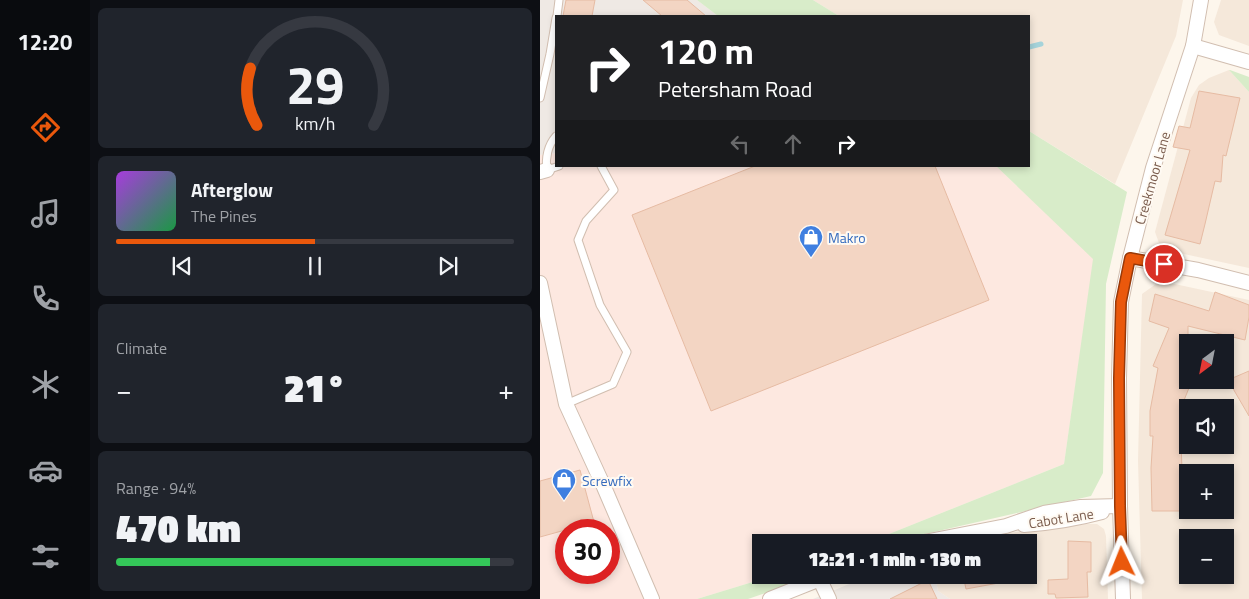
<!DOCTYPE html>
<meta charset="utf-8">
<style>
body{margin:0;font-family:"Titillium Web",sans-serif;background:#20242c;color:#f1f3f6;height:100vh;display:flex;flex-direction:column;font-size:19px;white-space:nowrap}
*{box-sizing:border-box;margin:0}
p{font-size:16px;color:#9ea1a6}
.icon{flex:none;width:28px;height:28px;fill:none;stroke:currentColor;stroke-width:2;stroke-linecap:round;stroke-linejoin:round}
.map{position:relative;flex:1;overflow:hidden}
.panel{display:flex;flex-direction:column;gap:8px;padding:8px;background:#0d0f14;width:450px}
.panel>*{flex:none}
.banner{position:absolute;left:15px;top:15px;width:475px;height:152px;border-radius:0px;box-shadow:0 2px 8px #0003;background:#202124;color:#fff;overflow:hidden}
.needle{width:32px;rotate:212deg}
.controls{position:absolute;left:639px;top:334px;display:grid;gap:10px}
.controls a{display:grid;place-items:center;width:55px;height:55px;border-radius:0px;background:#171b24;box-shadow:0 2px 8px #0003;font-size:25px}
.speed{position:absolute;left:15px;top:519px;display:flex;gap:10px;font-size:25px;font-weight:700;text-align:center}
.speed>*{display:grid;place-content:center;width:65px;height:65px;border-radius:50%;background:#171b24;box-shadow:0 2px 8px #0003;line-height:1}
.speed .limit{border:8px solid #d22;background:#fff;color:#111}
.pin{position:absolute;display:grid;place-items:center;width:42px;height:42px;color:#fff;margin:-21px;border:2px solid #fff;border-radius:50%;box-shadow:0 1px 5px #0007}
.me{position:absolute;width:55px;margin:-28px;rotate:358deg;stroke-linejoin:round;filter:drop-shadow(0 0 4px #0008)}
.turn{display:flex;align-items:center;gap:18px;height:105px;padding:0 20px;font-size:22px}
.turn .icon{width:65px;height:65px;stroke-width:2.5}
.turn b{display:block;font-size:35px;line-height:42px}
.lanes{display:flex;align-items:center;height:48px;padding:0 20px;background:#0003;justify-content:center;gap:25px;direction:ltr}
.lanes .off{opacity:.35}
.big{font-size:38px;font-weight:800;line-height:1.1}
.panel .card{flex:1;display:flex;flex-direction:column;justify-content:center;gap:8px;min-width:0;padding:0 18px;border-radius:8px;background:#20242c}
.panel .dial{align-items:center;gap:0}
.dial svg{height:130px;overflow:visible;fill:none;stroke:#363941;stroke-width:7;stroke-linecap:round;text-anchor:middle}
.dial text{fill:#f1f3f6;stroke:none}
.song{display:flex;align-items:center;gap:15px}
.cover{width:60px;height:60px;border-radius:8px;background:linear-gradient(135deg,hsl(280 70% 55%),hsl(140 70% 35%))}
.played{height:5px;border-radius:2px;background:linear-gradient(90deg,#ea580c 50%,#363941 50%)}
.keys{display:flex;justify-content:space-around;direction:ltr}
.heat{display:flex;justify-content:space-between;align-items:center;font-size:28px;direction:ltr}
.charge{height:8px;border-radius:4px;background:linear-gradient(90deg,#34c759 94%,#363941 0)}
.trip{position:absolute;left:212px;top:534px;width:285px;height:50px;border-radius:0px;background:#171b24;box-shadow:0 2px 8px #0003;font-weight:800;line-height:50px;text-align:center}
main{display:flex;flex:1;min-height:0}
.dock{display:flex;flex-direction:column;width:90px;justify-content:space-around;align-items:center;background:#090b0e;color:#9ea1a6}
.dock .icon{width:35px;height:35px}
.dock .active{color:#ea580c}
.dock b{font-size:22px;color:#f1f3f6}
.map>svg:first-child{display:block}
.residential{fill:#f5e8da;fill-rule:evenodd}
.commercial{fill:#fde8e0;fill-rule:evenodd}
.industrial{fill:#efe9e4}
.green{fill:#d8ecc9}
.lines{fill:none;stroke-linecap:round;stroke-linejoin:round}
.stream{stroke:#a5d3da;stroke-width:5}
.building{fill:#f3d5c3;stroke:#e6bba3}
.service-casing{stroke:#d1beb0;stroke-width:9}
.minor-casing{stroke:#d1beb0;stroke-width:16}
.service{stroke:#fff;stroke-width:7}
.minor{stroke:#fff;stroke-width:14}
.route-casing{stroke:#983908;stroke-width:12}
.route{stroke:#ea580c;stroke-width:9}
.labels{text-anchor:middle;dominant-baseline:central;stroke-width:4;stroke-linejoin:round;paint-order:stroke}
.street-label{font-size:14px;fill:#7a5c4d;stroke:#fffaf3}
.shop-label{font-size:14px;fill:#366cbe;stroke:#fffaf3;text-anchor:start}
</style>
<main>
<nav class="dock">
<b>12:20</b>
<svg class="icon active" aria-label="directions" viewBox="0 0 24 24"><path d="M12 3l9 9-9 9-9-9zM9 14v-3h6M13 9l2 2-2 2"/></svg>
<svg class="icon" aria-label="music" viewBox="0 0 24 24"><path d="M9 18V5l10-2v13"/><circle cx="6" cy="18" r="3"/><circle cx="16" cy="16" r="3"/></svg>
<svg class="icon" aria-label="phone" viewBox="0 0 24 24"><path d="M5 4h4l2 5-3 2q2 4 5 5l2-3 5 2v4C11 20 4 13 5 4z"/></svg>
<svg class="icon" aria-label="climate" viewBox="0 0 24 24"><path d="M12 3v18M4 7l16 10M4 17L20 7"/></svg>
<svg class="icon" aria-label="car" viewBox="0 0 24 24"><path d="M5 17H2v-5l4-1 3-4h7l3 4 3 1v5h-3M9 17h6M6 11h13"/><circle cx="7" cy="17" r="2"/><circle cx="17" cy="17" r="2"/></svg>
<svg class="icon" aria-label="filters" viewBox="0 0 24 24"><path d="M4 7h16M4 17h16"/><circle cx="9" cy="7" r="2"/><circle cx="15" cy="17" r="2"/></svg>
</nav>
<section class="panel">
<div class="card dial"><svg viewBox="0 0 100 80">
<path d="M14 69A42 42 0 1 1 86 69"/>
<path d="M14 69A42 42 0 0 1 10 34" stroke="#ea580c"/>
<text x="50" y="56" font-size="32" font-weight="700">29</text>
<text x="50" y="72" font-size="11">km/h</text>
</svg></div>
<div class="card">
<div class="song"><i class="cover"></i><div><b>Afterglow</b><p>The Pines</p></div></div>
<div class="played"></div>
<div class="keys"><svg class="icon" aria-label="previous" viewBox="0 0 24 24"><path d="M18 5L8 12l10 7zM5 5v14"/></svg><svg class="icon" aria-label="pause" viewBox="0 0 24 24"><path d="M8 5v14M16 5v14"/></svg><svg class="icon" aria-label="next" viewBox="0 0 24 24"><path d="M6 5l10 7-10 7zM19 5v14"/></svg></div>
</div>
<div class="card"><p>Climate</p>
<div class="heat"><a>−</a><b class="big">21°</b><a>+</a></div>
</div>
<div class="card"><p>Range · 94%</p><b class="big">470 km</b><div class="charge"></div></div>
</section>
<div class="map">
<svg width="709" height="599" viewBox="0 0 709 599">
<rect width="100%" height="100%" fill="#fdf6ec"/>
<!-- residential -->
<g class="residential">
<polygon points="273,0 643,0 636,36 575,184 489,131 489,16 299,16"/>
<polygon points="681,0 709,0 709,46 679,35 674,22"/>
<polygon points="689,70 709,92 709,268 630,251 619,243 615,232 651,98 659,85 669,78"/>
<path d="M630,283L709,300V599H602L598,461L602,294L616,284ZM648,342H685V380H648ZM648,408H685V445H648ZM648,472H685V510H648ZM648,538H685V575H648Z"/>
<polygon points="546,524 557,524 564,529 566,536 568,599 410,599 398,591 395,575 489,575 489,542 425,542 486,530"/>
</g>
<!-- commercial -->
<path class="commercial" d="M16,153V166H456L554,259L524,464L329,542H221V575H235L157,599H0V155ZM26,530H69V572H26Z"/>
<!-- industrial -->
<g class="industrial">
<polygon points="0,0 157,0 178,16 16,16 16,153 0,155"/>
<polygon points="331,575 395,575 398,591 410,599 273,599"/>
</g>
<!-- green -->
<g class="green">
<polygon points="157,0 273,0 299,16 178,16"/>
<polygon points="690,70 709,77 709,92 689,70"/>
<polygon points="489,131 587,192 566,284 563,473 551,496 350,542 329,542 524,464 553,259 456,166 489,166"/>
<polygon points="235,575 279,575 208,599 157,599"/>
</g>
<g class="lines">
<!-- stream -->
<polyline class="stream" points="489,47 501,44"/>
</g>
<!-- building -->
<g class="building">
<polygon points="26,0 55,0 52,16 23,16"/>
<polygon points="103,0 147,0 166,16 122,16"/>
<polygon points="659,91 700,98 686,156 683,155 681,182 675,181 665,224 660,244 625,235 650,150 633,147 639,126 650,128"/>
<polygon points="215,166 395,166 449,300 171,411 92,215"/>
<polygon points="675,292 709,305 709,317 705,340 648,326 648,382 651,383 640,410 644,411 641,441 642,470 646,470 646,511 612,511 611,468 613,436 610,436 610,411 618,368 613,366 629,328 609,321 615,294 669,311"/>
<polygon points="709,371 709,416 688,380"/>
<polygon points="40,470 54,522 0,537 0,481"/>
<polygon points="528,541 551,542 551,572 547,572 548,597 516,598 515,594 508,594 508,580 528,579"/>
<polygon points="423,575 464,575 464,582 426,589"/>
<polygon points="388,580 397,599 350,599"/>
</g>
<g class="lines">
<!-- service casing -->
<g class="service-casing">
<g id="service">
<polyline points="17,16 19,0"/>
<polyline points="0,98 10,54 16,18"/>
<path d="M16,136C8,145 5,158 7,170L19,166"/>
<polyline points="26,404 73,384 87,352 60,305 38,240 46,221 74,190 61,166"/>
</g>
</g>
<!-- minor casing -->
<g class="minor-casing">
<g id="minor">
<polyline points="653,46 709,62"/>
<polyline points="0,172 7,170"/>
<polyline points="590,258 658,270 709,283"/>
<polyline points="0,283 26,404 64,487 112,599"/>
<path d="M484,525C511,523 536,519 562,512"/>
<polyline points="384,542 466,526 504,513 541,507 580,506"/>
<polyline points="280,580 289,599"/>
<polyline points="230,599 290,575"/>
<polyline points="583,599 580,506 579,378 581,302 590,258 613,168 653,46 661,0"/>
</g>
</g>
<!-- service -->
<use href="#service" class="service"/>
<!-- minor -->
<use href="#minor" class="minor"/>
</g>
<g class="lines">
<!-- route casing -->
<g class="route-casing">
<polyline id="route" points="582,562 580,506 579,378 581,302 590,258 624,264"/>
</g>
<!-- route -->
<use href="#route" class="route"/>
</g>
<!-- icons -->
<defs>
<g id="shop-pin" transform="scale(1.25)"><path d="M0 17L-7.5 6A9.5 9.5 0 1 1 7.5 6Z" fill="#3f7fe0" stroke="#fffaf3"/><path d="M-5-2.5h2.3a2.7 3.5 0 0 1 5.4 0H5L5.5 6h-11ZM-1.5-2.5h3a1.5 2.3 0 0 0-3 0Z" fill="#fff"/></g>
</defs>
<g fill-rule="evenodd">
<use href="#shop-pin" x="271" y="237"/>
<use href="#shop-pin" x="24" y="480"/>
</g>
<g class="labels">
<!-- street labels -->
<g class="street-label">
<text transform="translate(612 178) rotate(-74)">Creekmoor Lane</text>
<text transform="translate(521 518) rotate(-9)">Cabot Lane</text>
</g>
<!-- shop labels -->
<g class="shop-label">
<text x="288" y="237">Makro</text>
<text x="42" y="480">Screwfix</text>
</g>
</g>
</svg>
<div class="controls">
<a><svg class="needle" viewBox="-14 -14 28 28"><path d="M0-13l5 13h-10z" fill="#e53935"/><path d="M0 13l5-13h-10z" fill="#9ea1a6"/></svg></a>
<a><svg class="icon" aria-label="sound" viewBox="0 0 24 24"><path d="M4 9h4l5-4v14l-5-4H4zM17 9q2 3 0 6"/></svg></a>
<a>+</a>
<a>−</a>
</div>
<div class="speed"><div class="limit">30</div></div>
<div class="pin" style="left:624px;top:264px;background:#d93025"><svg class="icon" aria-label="arrive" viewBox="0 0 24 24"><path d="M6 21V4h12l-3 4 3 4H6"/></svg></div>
<svg class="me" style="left:582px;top:562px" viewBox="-20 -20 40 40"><path d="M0-17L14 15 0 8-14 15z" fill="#ea580c" stroke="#fff" stroke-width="4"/></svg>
<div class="trip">12:21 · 1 min · 130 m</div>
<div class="banner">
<div class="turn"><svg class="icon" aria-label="right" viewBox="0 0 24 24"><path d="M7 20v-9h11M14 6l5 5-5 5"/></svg><div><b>120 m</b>Petersham Road</div></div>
<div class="lanes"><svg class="icon off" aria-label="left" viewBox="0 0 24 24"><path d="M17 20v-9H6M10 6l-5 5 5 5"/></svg><svg class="icon off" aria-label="ahead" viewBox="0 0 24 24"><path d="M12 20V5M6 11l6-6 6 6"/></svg><svg class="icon" aria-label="right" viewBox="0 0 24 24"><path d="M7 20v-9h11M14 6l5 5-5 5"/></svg></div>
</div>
</div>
</main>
